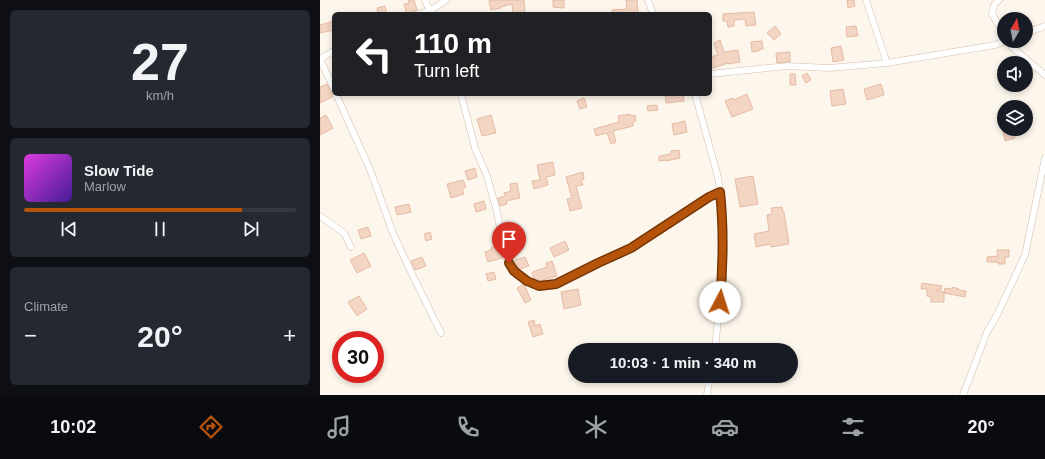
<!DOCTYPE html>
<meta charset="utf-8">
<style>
body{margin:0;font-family:Helvetica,sans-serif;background:#242831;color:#f1f3f6;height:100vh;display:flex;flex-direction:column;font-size:15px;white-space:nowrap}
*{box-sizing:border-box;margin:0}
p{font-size:13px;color:#9ea1a6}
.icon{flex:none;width:22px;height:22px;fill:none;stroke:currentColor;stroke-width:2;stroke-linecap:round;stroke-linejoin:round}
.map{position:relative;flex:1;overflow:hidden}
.drawer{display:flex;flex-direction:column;gap:10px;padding:10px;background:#0d0f14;width:320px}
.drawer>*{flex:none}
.banner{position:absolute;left:12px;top:12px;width:380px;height:84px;border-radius:6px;box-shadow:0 2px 6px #0003;background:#202124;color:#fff;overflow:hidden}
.needle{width:26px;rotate:10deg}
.fabs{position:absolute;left:677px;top:12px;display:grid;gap:8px}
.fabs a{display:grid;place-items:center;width:36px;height:36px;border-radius:50%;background:#171b24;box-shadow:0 2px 6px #0003;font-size:20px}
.speed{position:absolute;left:12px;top:331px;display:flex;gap:8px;font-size:20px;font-weight:700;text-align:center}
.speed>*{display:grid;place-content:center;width:52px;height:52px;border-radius:50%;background:#171b24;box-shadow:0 2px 6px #0003;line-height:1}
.speed .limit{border:6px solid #d22;background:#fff;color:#111}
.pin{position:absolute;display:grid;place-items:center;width:34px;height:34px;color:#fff;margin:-41px -17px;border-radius:50% 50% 50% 0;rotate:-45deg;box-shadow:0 0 4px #0007}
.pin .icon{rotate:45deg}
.me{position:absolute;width:44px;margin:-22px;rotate:5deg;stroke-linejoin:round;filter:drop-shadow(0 0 3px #0008)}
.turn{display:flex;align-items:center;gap:14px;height:84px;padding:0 16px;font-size:18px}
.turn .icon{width:52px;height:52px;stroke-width:2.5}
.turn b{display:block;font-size:28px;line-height:34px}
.big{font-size:30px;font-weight:700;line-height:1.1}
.drawer .tile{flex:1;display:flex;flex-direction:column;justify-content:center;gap:6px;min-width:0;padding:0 14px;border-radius:6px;background:#242831}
.drawer .dial{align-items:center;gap:0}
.dial b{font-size:52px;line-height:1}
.song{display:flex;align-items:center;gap:12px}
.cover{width:48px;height:48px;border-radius:6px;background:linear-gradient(135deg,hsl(300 70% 55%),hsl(260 70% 35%))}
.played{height:4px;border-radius:2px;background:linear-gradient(90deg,#b45309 80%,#363941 80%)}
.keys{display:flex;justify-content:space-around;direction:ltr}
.heat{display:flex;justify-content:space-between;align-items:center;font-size:22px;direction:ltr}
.trip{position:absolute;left:248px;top:343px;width:230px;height:40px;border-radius:20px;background:#171b24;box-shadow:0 2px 6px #0003;font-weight:700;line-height:40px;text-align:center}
.dock{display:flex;height:64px;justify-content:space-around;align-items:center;background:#090b0e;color:#9ea1a6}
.dock .icon{width:28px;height:28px}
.dock .active{color:#b45309}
.dock b{font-size:18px;color:#f1f3f6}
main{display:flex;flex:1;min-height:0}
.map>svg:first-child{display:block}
.building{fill:#f3d5c3;stroke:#e6bba3}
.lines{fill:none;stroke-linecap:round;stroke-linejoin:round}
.minor-casing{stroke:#d1beb0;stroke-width:7}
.minor{stroke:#fff;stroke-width:6}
.route-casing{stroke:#753606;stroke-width:10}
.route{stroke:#b45309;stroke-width:7}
</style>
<main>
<section class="drawer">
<div class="tile dial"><b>27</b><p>km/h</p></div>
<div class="tile">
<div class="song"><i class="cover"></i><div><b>Slow Tide</b><p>Marlow</p></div></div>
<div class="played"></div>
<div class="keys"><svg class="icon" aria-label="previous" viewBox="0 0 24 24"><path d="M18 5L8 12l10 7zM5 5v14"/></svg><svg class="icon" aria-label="pause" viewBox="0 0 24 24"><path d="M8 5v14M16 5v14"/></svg><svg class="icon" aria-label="next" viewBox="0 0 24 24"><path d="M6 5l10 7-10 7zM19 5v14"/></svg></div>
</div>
<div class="tile"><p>Climate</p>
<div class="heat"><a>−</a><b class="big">20°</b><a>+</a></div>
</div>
</section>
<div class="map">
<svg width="725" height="395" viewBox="0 0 725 395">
<rect width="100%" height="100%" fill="#fdf6ec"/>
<!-- building -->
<g class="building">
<polygon points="88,0 94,0 97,10 87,14 84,4 89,3"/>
<polygon points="172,0 204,0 205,13 193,14 192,4 181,7 181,8 171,10 169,1"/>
<polygon points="233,0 244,0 244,8 233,7"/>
<polygon points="306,0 317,0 318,14 292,14 292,10 307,9"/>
<polygon points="527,0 534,0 535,6 528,8"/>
<polygon points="65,6 67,14 58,14 57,8"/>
<polygon points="434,12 436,25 426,26 425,19 414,20 414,26 408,27 407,21 403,21 403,14"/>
<polygon points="14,21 14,30 0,33 0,25"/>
<polygon points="455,26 461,34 454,40 447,33"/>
<polygon points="536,26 538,36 527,37 526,27"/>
<polygon points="400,40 404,52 418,50 420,62 408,64 408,63 390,69 390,57 398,55 394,43"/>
<polygon points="442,41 443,49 439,49 439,51 432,52 431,42"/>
<polygon points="521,46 524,60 513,62 511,48"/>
<polygon points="470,52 470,62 457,63 456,53"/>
<polygon points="487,73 491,80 486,83 482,76"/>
<polygon points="470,74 475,74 476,85 470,85"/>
<polygon points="7,84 12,93 12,97 0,103 0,87"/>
<polygon points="561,84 564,95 547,100 544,89"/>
<polygon points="523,89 526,104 512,106 510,91"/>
<polygon points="345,94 363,94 364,101 346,103"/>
<polygon points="427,94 433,109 412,117 405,101 413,98 414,100"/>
<polygon points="264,98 267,107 260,109 257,101"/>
<polygon points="337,105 338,110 328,111 327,106"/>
<polygon points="310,114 311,116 315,115 316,121 313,122 313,126 293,131 296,142 291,144 287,133 276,136 274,129 299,122 298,116"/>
<polygon points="6,115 13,128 0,135 0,118"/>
<polygon points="171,115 176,133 162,136 157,119"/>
<polygon points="365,121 367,132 354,135 352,124"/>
<polygon points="689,129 693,129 695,138 685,141 683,131"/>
<polygon points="359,150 360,158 346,161 346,160 339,161 339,156 351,154 351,151"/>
<polygon points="233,162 235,175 226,177 228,185 214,189 212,181 220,180 217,165"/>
<polygon points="155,168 157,177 148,180 145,171"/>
<polygon points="263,172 264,179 261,180 263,185 256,186 262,208 250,211 247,199 252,198 246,177"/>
<polygon points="433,176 438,204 420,207 415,179"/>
<polygon points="143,180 146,187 142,189 144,194 131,198 127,184"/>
<polygon points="197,183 200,198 186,201 187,204 180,206 178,198 185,196 184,193 191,191 190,184"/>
<polygon points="164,201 166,209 156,212 154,204"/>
<polygon points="89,204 91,212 77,215 75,207"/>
<polygon points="462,207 463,212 464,212 469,244 451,247 451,244 436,247 434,234 449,231 447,215 452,214 451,208"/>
<polygon points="48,227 51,236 41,239 38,230"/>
<polygon points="110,232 112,239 106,241 104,234"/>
<polygon points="245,241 249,250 234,257 230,248"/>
<polygon points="179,246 182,258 168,262 165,252 171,250 171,248"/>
<polygon points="677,250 689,250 689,257 685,257 685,264 678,264 678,262 667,262 667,257 678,256"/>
<polygon points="44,253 51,266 37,273 30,260"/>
<polygon points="102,257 106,266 95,270 91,261"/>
<polygon points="205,257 209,266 199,269 195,260"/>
<polygon points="232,261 237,276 220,281 214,279 212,272 227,267 226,263"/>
<polygon points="174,272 176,279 168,281 166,274"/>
<polygon points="602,283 622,286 621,290 616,290 616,291 624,292 624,302 611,302 611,297 607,296 607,289 601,289"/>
<polygon points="204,284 211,300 205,303 197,288"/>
<polygon points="633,287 639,289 639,290 646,291 645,297 624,293 625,288 632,289"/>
<polygon points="258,289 261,305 244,309 241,292"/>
<polygon points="39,296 47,309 37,316 28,302"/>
<polygon points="214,320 215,326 220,324 223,334 213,337 208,322"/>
</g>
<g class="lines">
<!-- minor casing -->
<g class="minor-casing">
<g id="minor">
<polyline points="105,0 111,14"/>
<polyline points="328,0 333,14"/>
<polyline points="546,0 567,63"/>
<polyline points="679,0 674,5 672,14 684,34"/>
<polyline points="98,14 110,11 126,0"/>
<polyline points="706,33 725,26"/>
<polyline points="688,41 692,47 725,75"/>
<polyline points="0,59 14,89"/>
<polyline points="0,59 14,51"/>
<polyline points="390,74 467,66 509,68 567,63 675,45 685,41"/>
<polyline points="16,94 51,172 73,233 90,270 121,333"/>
<polyline points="141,94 155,148 167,176 177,212 185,254 194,271 207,281 219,286 236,284 278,263 311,248 389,197 400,192"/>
<polyline points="375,94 398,177 402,208 402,277 395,350"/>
<polyline points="0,216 24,233 31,247"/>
<polyline points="387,395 390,376"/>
<polyline points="643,395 667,332 677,315 705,255 725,158"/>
</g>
</g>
<!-- minor -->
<use href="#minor" class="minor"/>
</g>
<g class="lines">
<!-- route casing -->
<g class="route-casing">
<path id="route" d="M189,263L194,271L207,281L219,286L236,284L278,263L311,248L389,197L400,192C404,229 403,266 400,302"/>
</g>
<!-- route -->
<use href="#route" class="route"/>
</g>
</svg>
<div class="fabs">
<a><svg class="needle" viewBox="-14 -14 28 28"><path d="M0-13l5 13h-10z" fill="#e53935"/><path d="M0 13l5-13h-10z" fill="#9ea1a6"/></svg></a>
<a><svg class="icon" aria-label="sound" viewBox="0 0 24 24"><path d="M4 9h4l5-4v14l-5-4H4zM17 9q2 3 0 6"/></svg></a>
<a><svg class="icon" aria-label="layers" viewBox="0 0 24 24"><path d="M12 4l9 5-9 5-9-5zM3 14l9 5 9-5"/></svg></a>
</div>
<div class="speed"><div class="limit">30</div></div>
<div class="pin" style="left:189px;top:263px;background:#d93025"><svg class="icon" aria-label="arrive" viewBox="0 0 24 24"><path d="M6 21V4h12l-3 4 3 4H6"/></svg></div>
<svg class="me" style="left:400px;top:302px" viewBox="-20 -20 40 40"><circle r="19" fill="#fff"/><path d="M0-13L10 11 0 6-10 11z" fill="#b45309"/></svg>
<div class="trip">10:03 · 1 min · 340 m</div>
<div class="banner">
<div class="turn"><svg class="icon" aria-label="left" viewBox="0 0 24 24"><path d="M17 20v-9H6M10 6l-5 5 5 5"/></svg><div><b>110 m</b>Turn left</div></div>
</div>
</div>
</main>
<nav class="dock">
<b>10:02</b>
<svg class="icon active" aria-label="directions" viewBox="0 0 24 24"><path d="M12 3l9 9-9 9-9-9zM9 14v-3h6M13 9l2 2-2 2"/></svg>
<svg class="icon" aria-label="music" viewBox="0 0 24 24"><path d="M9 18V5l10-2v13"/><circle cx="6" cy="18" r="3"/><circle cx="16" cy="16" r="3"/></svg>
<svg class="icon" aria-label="phone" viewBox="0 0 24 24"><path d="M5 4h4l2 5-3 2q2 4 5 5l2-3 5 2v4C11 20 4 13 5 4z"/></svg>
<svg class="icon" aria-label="climate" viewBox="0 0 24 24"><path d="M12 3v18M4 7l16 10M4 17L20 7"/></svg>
<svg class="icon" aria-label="car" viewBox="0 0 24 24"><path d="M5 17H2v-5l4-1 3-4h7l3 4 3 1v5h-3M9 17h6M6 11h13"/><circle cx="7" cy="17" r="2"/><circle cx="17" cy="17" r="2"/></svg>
<svg class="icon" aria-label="filters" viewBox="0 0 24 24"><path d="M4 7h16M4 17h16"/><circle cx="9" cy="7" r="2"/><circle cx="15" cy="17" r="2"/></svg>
<b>20°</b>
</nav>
